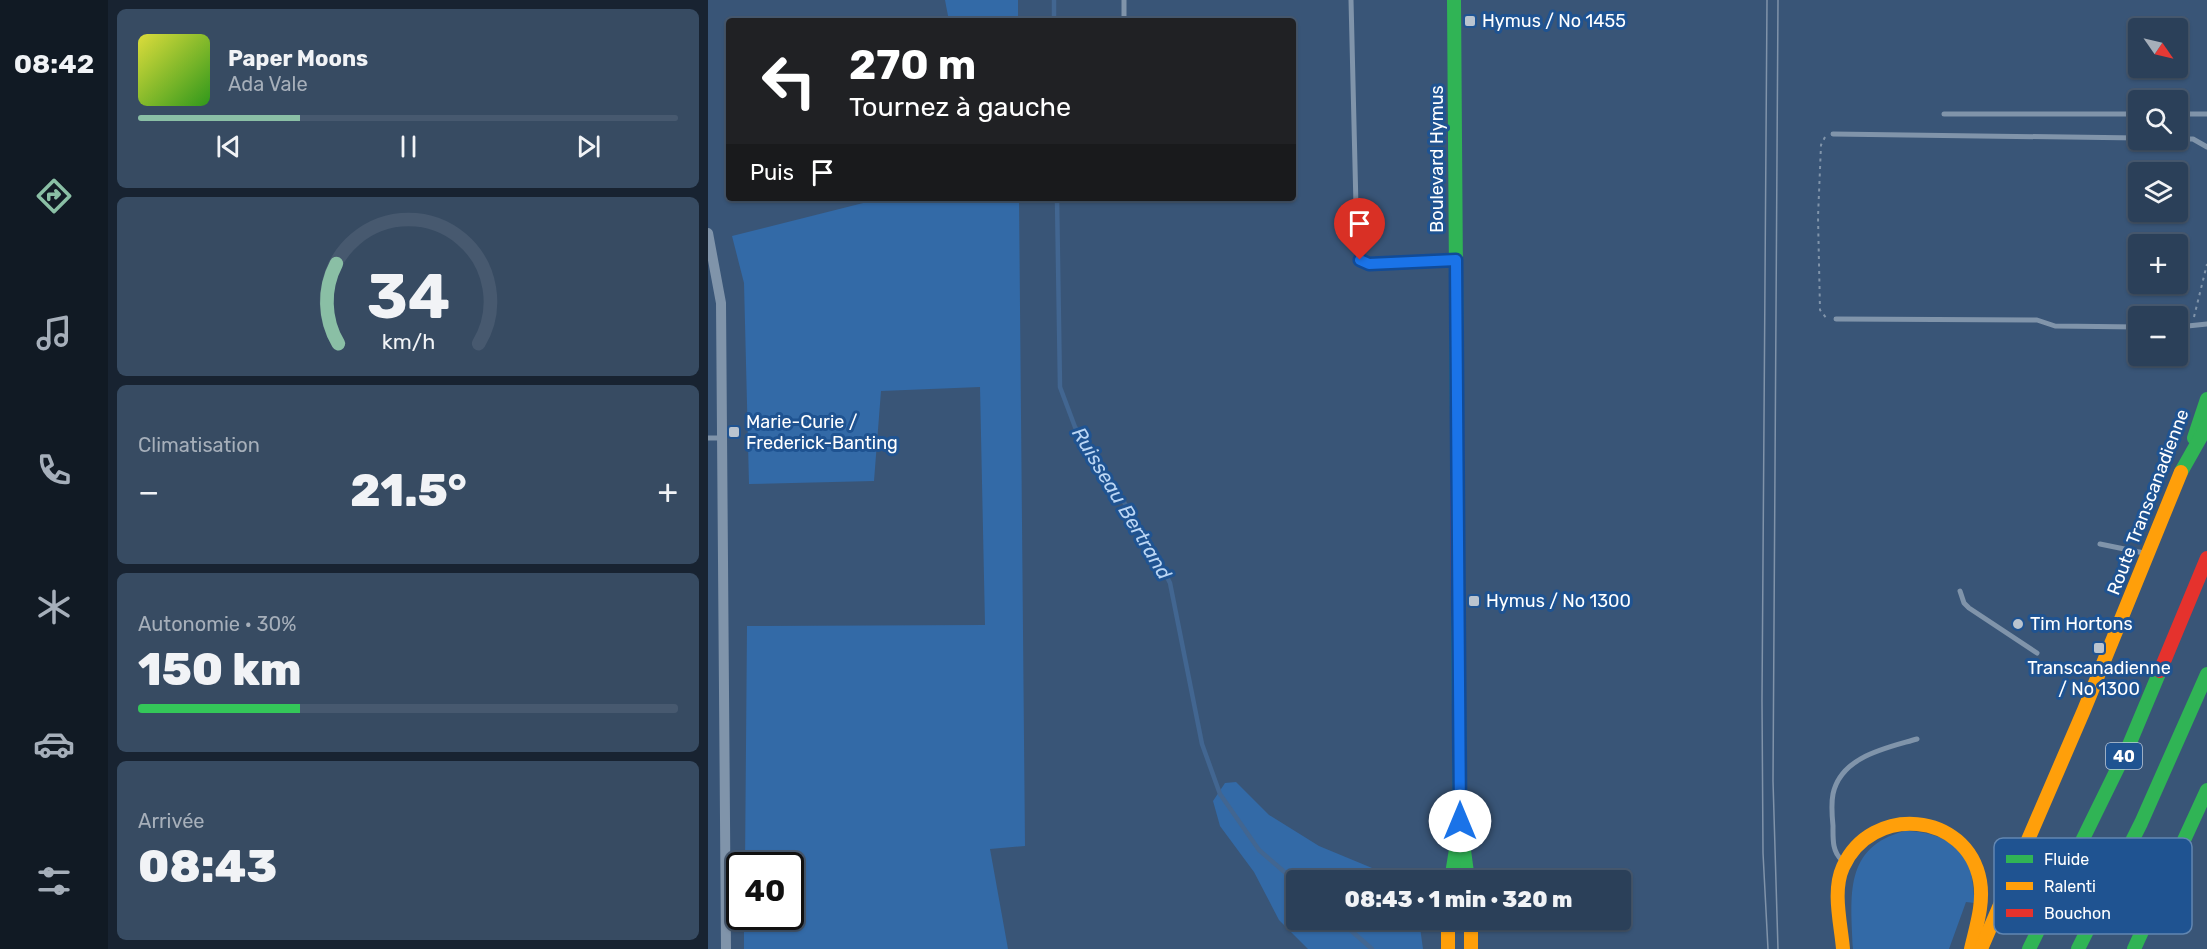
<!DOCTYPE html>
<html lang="fr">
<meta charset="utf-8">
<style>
body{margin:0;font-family:Rubik,sans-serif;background:#374b62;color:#f1f3f6;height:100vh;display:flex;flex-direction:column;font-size:22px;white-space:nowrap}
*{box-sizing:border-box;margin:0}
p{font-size:20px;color:#a6afba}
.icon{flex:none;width:33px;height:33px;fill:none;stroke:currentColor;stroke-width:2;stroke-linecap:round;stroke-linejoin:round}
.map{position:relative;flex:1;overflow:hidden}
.panel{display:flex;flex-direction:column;gap:9px;padding:9px;background:#182331;width:600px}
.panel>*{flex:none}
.banner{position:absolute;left:18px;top:18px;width:570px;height:183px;border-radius:6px;box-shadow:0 2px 4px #0004,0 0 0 2px #47596f;background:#202124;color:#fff;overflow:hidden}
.needle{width:39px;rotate:124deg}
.buttons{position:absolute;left:1420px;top:18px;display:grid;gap:12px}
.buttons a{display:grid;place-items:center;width:60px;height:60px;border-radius:6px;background:#2b4059;box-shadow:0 2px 4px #0004,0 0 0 2px #47596f;font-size:30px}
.speed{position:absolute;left:18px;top:852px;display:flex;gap:12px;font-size:30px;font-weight:700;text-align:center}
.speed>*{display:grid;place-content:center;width:78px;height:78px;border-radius:50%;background:#2b4059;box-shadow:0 2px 4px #0004,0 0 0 2px #47596f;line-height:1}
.speed .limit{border:3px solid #111;border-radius:9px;background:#fff;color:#111}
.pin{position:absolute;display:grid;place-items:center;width:51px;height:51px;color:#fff;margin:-62px -26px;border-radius:50% 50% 50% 0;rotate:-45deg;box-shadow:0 0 6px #0007}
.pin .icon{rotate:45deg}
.me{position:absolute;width:66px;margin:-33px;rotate:0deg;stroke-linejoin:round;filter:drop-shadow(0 0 4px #0008)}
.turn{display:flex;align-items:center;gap:21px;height:126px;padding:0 24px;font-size:27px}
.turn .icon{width:78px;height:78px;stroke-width:2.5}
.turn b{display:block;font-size:42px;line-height:51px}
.then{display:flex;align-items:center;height:57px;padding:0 24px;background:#0003;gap:12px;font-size:22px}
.big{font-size:45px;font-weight:800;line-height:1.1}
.panel .widget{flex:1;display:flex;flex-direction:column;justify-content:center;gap:9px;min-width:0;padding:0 21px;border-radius:9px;background:#374b62}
.panel .dial{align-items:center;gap:0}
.dial svg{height:156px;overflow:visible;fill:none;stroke:#47596f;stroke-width:7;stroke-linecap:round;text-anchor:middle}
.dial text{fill:#f1f3f6;stroke:none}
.song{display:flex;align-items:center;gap:18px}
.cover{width:72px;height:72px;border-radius:9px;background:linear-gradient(135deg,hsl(60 70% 55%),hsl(110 70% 35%))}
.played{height:6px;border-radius:3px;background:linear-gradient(90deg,#8abfa5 30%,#47596f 30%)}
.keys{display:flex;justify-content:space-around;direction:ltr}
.heat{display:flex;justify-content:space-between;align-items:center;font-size:33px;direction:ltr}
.charge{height:9px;border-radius:4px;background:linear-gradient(90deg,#34c759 30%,#47596f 0)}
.trip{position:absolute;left:578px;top:870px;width:345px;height:60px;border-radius:6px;background:#2b4059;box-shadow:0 2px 4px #0004,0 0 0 2px #47596f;font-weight:800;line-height:60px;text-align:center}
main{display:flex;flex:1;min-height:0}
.dock{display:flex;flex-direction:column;width:108px;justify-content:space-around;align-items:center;background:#111a24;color:#a6afba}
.dock .icon{width:42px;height:42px}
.dock .selected{color:#8abfa5}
.dock b{font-size:27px;color:#f1f3f6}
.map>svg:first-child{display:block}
.green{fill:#336aa7}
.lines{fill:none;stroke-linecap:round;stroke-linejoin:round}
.stream{stroke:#426691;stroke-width:4.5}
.path{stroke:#8094aa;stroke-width:2;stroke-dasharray:3 4.5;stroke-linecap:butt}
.lane{stroke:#8094aa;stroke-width:5}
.street{stroke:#8094aa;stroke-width:10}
.fast{stroke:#30b455;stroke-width:14}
.slow{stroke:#ff9f0a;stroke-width:14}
.jam{stroke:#e5322d;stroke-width:14}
.tram{stroke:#8093a9;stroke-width:1.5}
.route-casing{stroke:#114b97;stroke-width:15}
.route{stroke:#1a73e8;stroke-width:10}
.poi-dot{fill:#bac4cf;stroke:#1f5391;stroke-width:2}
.labels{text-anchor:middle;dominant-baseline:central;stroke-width:6;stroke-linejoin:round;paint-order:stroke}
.shield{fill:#1f5391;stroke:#bccbde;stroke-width:1.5}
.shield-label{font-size:16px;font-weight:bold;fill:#fff}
.poi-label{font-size:18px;fill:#fff;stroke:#1f5391;text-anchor:start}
.street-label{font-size:18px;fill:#fff;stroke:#1f5391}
.water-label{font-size:20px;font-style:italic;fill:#bbd6f4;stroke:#1f5391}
.key{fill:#1f5391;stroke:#6287b2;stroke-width:1.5}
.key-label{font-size:16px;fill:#fff}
</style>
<main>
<nav class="dock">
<b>08:42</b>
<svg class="icon selected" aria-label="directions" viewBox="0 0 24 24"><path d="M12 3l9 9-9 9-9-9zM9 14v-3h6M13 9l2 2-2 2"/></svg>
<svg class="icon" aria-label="music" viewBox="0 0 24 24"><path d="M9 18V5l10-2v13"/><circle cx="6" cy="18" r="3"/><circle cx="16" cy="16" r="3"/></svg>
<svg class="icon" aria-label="phone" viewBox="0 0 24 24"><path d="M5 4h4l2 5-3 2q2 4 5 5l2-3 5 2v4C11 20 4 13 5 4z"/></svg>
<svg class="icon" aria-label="climate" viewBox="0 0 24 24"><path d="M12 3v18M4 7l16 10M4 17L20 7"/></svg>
<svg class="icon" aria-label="car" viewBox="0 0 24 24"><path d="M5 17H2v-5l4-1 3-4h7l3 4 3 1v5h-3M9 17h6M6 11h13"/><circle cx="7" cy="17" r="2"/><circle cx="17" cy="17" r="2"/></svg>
<svg class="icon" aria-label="filters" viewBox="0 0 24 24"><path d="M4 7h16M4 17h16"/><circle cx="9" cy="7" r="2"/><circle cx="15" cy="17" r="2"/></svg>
</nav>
<section class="panel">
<div class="widget">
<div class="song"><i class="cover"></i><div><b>Paper Moons</b><p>Ada Vale</p></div></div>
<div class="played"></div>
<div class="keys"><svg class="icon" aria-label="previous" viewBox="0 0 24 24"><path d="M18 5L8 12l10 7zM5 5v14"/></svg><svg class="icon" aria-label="pause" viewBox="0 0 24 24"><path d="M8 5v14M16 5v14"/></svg><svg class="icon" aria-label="next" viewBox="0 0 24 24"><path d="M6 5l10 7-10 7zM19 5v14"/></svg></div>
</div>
<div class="widget dial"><svg viewBox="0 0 100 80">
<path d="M14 69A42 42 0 1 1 86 69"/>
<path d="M14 69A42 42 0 0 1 13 28" stroke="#8abfa5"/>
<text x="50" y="56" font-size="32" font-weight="700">34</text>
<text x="50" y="72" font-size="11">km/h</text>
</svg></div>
<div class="widget"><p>Climatisation</p>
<div class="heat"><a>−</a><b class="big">21.5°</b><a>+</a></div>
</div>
<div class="widget"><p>Autonomie · 30%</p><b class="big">150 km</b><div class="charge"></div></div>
<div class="widget"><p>Arrivée</p><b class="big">08:43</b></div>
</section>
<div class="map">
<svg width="1499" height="949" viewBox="0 0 1499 949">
<rect width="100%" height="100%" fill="#395577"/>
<!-- green -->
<g class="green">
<polygon points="237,0 310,0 310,21 241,21"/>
<polygon points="175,198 311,198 317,846 282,849 300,949 36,949 36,917 82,916 82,866 37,865 39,626 277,625 272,387 173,391 166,481 41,484 36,283 24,236"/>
<polygon points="528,782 561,815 611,846 693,880 588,880 588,920 711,920 715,949 600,949 571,920 546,872 512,826 505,801 517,783"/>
<path d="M1197,831C1221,831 1252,840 1261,865C1265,876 1265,891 1267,903L1258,902L1241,949H1145C1143,896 1135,847 1197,831Z"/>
</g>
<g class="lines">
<!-- stream -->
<g class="stream">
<polyline points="346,0 346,21"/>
<polyline points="349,198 352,387 367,427 440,539 462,583 494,744 512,794 551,850 588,882"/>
<polyline points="631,920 664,949"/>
</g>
<!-- path -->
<g class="path">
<polyline points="1117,137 1113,145 1110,217 1112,310 1119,319"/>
<polyline points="1486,317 1499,264"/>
</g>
<!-- lane -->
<g class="lane">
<polyline points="416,0 416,21"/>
<polyline points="643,0 649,248 652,260 661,264 746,260"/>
<polyline points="1236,114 1431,114"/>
<polyline points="1470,114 1499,114"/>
<polyline points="1125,134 1431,138"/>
<polyline points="1470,139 1485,139 1499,147"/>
<polyline points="1128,319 1329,320 1347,326 1431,327"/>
<polyline points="1470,327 1499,324"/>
<polyline points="0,438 14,438"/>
<polyline points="1392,544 1436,553"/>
<polyline points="1252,591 1256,603 1261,608 1329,653"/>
<path d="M1134,860C1124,852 1125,838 1125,826C1124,816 1123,804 1125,794C1133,756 1179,748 1209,739"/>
</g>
<!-- street -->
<polyline class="street" points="0,233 13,303 18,949"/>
<!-- fast -->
<g class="fast">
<polyline points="746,0 749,415"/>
<polyline points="1486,438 1499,399"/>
<polyline points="1473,472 1499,426"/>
<polyline points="750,599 752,821 760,880"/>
<polyline points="743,880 749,843"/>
<polyline points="1321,949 1421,745 1452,671"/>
<polyline points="1370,949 1433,823 1499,674"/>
<polyline points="1426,949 1499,790"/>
</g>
<!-- slow -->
<g class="slow">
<polyline points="740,920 740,949"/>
<polyline points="763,920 763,949"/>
<path d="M1135,949C1133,924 1124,891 1135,867C1163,804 1259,811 1272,881C1276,904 1268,927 1263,949"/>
<polyline points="1273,949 1376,710 1473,472"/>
</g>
<!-- jam -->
<g class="jam">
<polyline points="749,415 750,599"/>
<polyline points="1452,671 1499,558"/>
</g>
<!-- tram -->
<g class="tram">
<polyline points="1059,0 1054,700 1055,853 1060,949"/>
<polyline points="1070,0 1065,781 1070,949"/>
</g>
</g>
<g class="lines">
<!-- route casing -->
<g class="route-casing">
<polyline id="route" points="652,260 661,264 748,260 752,821"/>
</g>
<!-- route -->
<use href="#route" class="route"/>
</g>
<!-- markers -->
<g class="poi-dot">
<rect x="756" y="15" width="12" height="12" rx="3"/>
<rect x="20" y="426" width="12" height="12" rx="3"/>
<rect x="760" y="595" width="12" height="12" rx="3"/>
<circle cx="1310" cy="624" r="6"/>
<rect x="1385" y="642" width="12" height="12" rx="3"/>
</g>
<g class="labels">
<!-- shield labels -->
<rect class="shield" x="1398" y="743" width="36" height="26" rx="4.5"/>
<g class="shield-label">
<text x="1416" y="756">40</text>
</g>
<!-- poi labels -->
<g class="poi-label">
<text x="774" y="21">Hymus / No 1455</text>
<text x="38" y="422">Marie-Curie /<tspan x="38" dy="21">Frederick-Banting</tspan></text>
<text x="778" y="601">Hymus / No 1300</text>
<text x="1322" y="624">Tim Hortons</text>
<text x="1391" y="668" text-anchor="middle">Transcanadienne<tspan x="1391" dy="21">/ No 1300</tspan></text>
</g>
<!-- street labels -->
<g class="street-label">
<text transform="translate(729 159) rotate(-90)">Boulevard Hymus</text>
<text transform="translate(1440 502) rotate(-69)">Route Transcanadienne</text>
</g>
<!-- water labels -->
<g class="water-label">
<text transform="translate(414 503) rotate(59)">Ruisseau Bertrand</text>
</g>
</g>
<!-- legend -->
<rect x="1286" y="838" width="198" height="96" rx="9" class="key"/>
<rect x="1298" y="855" width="27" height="8" fill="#30b455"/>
<rect x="1298" y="882" width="27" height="8" fill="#ff9f0a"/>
<rect x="1298" y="909" width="27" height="8" fill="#e5322d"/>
<g class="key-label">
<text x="1336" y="865">Fluide</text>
<text x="1336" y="892">Ralenti</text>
<text x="1336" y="919">Bouchon</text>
</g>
</svg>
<div class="buttons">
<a><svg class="needle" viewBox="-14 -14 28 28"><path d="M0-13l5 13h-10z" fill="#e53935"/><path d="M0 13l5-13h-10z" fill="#a6afba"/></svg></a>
<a><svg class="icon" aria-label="search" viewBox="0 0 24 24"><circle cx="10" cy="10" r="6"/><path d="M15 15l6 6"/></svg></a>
<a><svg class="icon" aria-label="layers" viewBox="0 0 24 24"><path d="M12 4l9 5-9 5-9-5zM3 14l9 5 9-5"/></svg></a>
<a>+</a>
<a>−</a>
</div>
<div class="speed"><div class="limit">40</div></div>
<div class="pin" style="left:652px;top:260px;background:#d93025"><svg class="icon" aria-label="arrive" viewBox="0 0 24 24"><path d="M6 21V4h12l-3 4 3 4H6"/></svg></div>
<svg class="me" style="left:752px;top:821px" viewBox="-20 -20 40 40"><circle r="19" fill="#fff"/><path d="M0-13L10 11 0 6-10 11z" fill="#1a73e8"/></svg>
<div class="trip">08:43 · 1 min · 320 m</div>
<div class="banner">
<div class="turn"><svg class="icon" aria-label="left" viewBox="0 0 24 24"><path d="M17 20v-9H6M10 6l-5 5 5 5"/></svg><div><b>270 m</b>Tournez à gauche</div></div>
<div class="then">Puis<svg class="icon" aria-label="arrive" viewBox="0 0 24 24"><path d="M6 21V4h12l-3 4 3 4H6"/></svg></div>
</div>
</div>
</main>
